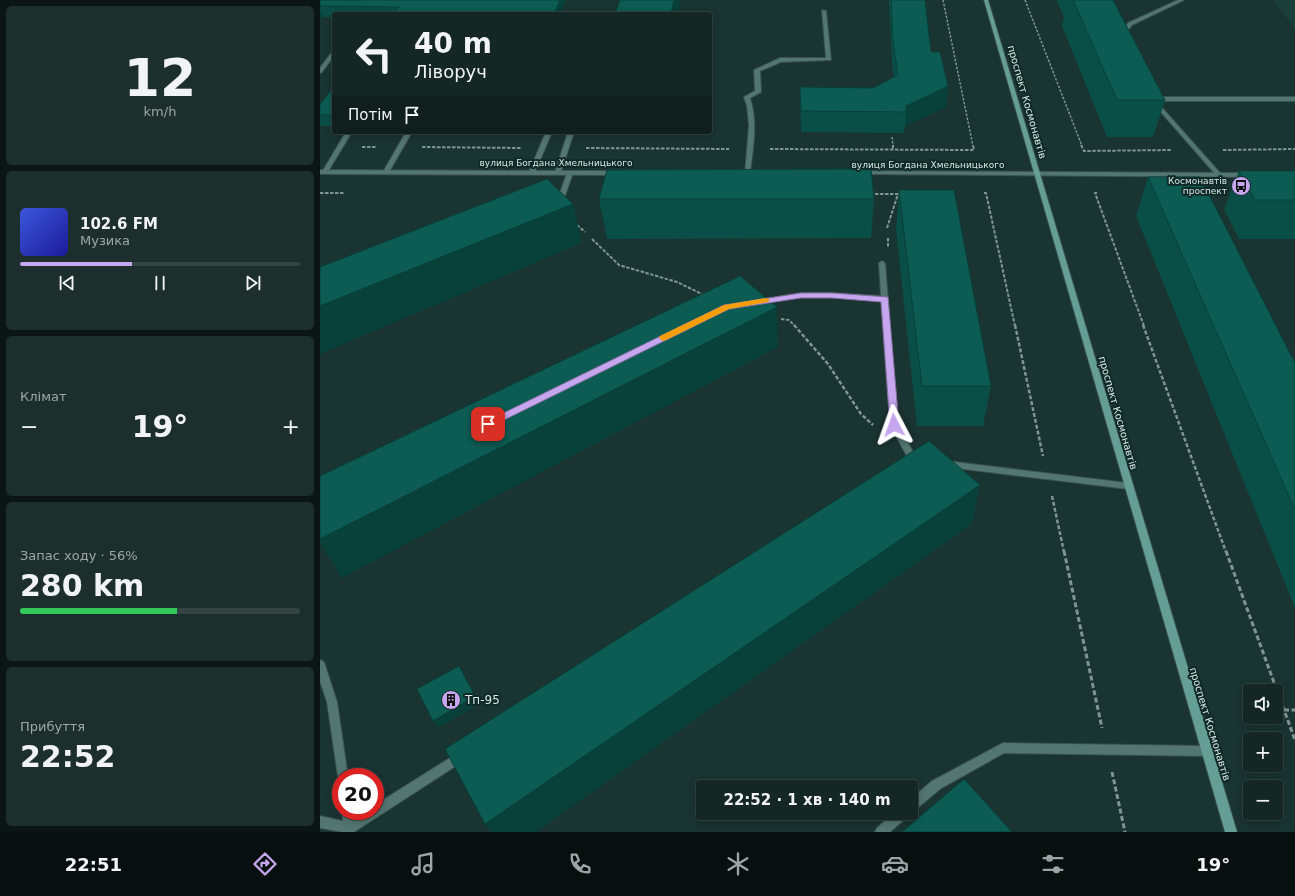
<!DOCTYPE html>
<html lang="uk">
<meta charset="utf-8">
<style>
body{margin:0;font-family:"DejaVu Sans",sans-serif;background:#1d2f2d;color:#f1f3f6;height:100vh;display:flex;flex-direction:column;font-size:15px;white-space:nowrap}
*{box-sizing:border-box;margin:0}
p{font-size:13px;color:#9da5a7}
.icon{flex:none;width:22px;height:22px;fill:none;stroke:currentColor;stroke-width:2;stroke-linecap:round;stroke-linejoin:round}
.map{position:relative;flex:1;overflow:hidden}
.sheet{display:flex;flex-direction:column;gap:6px;padding:6px;background:#0b1514;width:320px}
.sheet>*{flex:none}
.hud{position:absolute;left:12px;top:12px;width:380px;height:122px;border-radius:4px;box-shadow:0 2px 10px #0003,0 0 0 1px #334442;background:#142725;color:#f1f3f6;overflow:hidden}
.controls{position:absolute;left:923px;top:684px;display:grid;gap:8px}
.controls a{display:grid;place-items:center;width:40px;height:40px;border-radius:4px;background:#142725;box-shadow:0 2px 10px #0003,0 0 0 1px #334442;font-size:20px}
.speed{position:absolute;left:12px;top:768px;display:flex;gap:8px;font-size:20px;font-weight:700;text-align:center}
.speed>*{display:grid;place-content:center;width:52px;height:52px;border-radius:50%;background:#142725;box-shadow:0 2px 10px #0003,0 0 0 1px #334442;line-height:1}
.speed .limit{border:6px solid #d22;background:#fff;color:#111}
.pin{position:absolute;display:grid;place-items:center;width:34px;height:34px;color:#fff;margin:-17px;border-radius:8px;box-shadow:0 2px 6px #0006}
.me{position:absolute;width:44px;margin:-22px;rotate:356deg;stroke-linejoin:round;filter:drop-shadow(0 0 3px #0008)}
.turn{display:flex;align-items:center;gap:14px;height:84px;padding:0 16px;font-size:18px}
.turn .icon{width:52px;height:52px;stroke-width:2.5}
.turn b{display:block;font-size:28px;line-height:34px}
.then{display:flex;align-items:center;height:38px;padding:0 16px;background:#0003;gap:8px;font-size:15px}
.big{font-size:30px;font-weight:700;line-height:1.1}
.sheet .tile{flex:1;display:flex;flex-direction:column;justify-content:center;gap:6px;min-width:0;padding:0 14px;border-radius:6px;background:#1d2f2d}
.sheet .dial{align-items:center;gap:0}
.dial b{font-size:52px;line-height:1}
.song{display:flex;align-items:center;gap:12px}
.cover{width:48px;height:48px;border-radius:6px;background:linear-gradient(135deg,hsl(230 70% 55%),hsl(240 70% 35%))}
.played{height:4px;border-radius:2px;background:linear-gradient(90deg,#c7a6f0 40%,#334442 40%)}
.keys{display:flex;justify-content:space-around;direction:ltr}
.heat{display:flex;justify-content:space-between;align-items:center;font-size:22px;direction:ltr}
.charge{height:6px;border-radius:3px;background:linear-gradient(90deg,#34c759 56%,#334442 0)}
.trip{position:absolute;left:376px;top:780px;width:222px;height:40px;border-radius:4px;background:#142725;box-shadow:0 2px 10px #0003,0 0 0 1px #334442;font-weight:700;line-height:40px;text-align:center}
.tab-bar{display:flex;height:64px;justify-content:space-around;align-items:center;background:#08100f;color:#9da5a7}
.tab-bar .icon{width:28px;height:28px}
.tab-bar .selected{color:#c7a6f0}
.tab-bar b{font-size:18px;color:#f1f3f6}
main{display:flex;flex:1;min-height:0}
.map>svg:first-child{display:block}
.built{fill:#1a3f3a}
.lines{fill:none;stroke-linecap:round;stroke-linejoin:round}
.service-casing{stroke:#38504e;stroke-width:2}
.tertiary-casing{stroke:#38504e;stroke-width:2}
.secondary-casing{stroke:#38504e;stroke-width:2}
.path-far3{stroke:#809592;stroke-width:1.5;stroke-dasharray:2.5 1.5;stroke-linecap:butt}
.path-far2{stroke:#809592;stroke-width:2;stroke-dasharray:3.5 1.5;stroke-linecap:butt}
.path-far1{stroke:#809592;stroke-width:2.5;stroke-dasharray:4 2;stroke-linecap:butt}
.path{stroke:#809592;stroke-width:3;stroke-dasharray:5 2.5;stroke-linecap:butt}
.service{fill:#537670;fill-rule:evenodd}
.tertiary{fill:#537670;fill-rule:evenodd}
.secondary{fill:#659e95;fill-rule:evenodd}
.wall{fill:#0a4f47}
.shaded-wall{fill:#08403a}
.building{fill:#0c5c53;stroke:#08403a}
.route{fill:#c7a6f0;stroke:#816c9c}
.slow{fill:#f59e0b}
.labels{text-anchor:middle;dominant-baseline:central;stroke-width:4;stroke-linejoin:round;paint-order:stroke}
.far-street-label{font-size:9px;fill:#d7e6e4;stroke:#102a27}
.far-poi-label{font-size:9px;fill:#d7e6e4;stroke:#102a27;text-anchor:end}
.street-label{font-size:10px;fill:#d7e6e4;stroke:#102a27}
.near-poi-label{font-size:12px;fill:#d7e6e4;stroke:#102a27;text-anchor:start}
</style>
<main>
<section class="sheet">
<div class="tile dial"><b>12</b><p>km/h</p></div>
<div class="tile">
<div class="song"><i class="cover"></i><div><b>102.6 FM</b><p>Музика</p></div></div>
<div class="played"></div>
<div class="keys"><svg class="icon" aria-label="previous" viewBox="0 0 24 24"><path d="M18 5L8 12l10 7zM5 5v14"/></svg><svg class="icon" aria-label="pause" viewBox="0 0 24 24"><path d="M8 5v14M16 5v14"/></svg><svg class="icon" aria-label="next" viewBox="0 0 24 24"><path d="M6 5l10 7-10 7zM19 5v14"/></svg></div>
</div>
<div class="tile"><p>Клімат</p>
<div class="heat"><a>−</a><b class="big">19°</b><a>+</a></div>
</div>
<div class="tile"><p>Запас ходу · 56%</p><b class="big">280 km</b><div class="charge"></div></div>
<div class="tile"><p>Прибуття</p><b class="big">22:52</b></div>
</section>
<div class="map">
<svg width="975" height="832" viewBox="0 0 975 832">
<rect width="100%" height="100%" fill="#1a3431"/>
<!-- built -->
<polygon class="built" points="953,0 975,0 975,29"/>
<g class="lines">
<!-- service casing -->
<g class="service-casing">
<g id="service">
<polygon points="858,0 864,0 812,25 805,34 806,37 802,36 801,34 808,23"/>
<path d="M502,10L506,11L511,60L461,62L440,71L441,92L430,98C438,123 433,148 430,173L429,174H425L429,125L427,106L424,97L435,91L434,70L460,58H506Z"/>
<polygon points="14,51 14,56 2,72 0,73 0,68 12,52"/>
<polygon points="834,97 975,97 975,101 836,101 901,174 901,176 897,176 833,103 832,102 834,101 831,99"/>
<polygon points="26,132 32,132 7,173 3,173 2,172"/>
<polygon points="86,132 92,132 69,172 68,173 64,173 63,172"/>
<polygon points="226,132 232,132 215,172 214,173 210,173 209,172"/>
<polygon points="248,132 254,132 241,172 240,173 236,173 235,172"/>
<polygon points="250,171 253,173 242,204 241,205 237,205 236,204 247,173"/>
<polygon points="562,261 565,263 578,425 597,459 596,461 590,464 587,463 586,461 588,458 570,425 561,301 512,297 481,297 438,304 434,302 438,300 481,293 512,293 561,296 559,263"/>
<polygon points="627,461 808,483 811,484 812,486 811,488 808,489 627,467 624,466 623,464 624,462"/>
<polygon points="0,660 4,662 5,665 17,702 28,777 21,777 21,782 19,781 18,777 7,702 0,681"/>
<polygon points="683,743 887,746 891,747 892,751 891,755 887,756 684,753 620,789 595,810 591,812 591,799 612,781"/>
<polygon points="141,751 145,752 146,756 145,760 34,832 22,832 0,828 0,816 23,821 22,811 34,811 34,819 46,811 55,811 55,805"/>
<polygon points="574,813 589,813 587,817 570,832 555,832 557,828"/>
</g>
</g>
<!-- tertiary casing -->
<g class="tertiary-casing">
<g id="tertiary">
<polygon points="0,170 297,171 300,173 297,175 0,174"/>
<polygon points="541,171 927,173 930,175 927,177 539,174 538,173"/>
</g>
</g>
<!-- secondary casing -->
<g class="secondary-casing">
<polygon id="secondary" points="664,0 668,0 917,832 905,832"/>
</g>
<!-- path-far3 -->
<g class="path-far3">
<polyline points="623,0 653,146"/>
<polyline points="705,0 762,146"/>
<polyline points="572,137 573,146"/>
</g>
<!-- path-far2 -->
<g class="path-far2">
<polyline points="573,145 573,150"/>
<polyline points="761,145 764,151 852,150"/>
<polyline points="42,147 57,147"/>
<polyline points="102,147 201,148"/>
<polyline points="266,148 409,149"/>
<polyline points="450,149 654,150 653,145"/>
<polyline points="903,150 975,149"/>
<polyline points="0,193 25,193"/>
<polyline points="664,193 666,193 695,326"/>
<polyline points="777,193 775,193 824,326"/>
<polyline points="550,194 581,194"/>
<polyline points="257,225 265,232"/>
<polyline points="567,228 578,194"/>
<polyline points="568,238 568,248"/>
<polyline points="272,239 299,265 357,282 384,295"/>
<polyline points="461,319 469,320 475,326"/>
</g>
<!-- path-far1 -->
<g class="path-far1">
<polyline points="474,325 508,364 541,414 553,425"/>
<polyline points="695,325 723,456"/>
<polyline points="823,325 906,552"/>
<polyline points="732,496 744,552"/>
</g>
<!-- path -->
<g class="path">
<polyline points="744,551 782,728"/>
<polyline points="906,551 975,740"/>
<polyline points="964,710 975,710"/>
<polyline points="792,772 805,832"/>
</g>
<!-- service -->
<use href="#service" class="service"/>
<!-- tertiary -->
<use href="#tertiary" class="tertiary"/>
<!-- secondary -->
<use href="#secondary" class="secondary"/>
</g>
<!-- wall -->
<g class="wall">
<polygon points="0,0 246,0 240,14 14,14 14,17 3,17 0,20"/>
<polygon points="569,0 605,0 611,52 628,86 626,107 585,126 584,133 481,132 480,87 553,88 574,77 572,62"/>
<polygon points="738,0 793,0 845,100 833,137 787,137 742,26 744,17 737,2"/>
<polygon points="14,87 14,126 0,126 0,115"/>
<polygon points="919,171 975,171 975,239 919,239 904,209"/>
<polygon points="828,177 975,363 975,608 816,216"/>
<polygon points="579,190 671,386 663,426 597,426 576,229"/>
<polygon points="279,199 554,199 551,238 287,239"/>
</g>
<!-- shaded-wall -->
<g class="shaded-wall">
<polygon points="240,0 246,0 240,14 234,14"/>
<polygon points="354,0 361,0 358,14 351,14"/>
<polygon points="0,9 3,17 0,20"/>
<polygon points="628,86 626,107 585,126 586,112 586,106"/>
<polygon points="253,204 262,243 0,354 0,306"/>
<polygon points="457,307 458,347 22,578 0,543 0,539"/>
<polygon points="660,485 652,524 216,832 171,832 165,824"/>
<polygon points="139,666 159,704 118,728 113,721"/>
</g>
<!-- building -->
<g class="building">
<polygon points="0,0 240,0 234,14 73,14 79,7 0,6"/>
<polygon points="300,0 354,0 351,14 295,14"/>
<polygon points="571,0 605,0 611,52 620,52 628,86 586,106 586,112 481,111 480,87 553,88 578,75 573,42"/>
<polygon points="753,0 793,0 845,100 797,100"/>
<polygon points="14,87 14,115 0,115 0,104"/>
<polygon points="551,169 554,199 279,199 287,170"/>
<polygon points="919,171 975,171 975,200 935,200"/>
<polygon points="828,177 880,177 975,363 975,510"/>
<polygon points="227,179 253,204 0,306 0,267"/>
<polygon points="579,190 634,190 671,386 602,386"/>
<polygon points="420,276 457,307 0,539 0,476"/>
<polygon points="609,441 660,485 165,824 125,749"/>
<polygon points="139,666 155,696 113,721 97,689"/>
<polygon points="644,779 692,832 582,832"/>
</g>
<!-- route -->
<polygon class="route" points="481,293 512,293 568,297 579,425 577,428 571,428 570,425 561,302 512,298 481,298 409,309 172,426 165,426 164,424 165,422 404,305"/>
<!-- slow -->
<polygon class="slow" points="446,298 450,300 448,302 409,309 346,340 343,341 339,338 340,336 404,305"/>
<!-- icons -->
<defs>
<g id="bus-disc" transform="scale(1)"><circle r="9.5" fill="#c7a6f0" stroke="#102a27"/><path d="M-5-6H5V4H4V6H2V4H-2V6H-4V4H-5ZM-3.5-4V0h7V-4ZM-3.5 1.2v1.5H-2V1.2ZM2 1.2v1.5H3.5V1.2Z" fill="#111"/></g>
<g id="building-disc" transform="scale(1)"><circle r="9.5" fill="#c7a6f0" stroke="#102a27"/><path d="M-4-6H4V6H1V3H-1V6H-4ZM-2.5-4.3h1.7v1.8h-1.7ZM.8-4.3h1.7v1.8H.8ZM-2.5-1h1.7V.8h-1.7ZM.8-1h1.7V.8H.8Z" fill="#111"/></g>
</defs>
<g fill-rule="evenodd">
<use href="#bus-disc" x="921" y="186"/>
<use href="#building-disc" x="131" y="700"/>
</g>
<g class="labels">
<!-- far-street labels -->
<g class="far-street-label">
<text x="236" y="163">вулиця Богдана Хмельницького</text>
<text x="608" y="165">вулиця Богдана Хмельницького</text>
</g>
<!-- far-poi labels -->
<g class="far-poi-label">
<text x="907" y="181">Космонавтів<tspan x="907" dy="10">проспект</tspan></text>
</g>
<!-- street labels -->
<g class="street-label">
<text transform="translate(707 102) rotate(74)">проспект Космонавтів</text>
<text transform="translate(798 413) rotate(74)">проспект Космонавтів</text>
<text transform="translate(890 724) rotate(73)">проспект Космонавтів</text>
</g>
<!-- near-poi labels -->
<g class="near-poi-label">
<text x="145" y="700">Тп-95</text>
</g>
</g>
</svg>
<div class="controls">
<a><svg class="icon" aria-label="sound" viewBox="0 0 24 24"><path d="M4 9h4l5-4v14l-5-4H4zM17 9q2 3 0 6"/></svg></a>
<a>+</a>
<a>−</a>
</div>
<div class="speed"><div class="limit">20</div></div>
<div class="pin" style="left:168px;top:424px;background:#d93025"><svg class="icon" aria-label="arrive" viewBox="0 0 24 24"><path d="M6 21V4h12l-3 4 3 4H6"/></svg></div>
<svg class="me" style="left:574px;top:425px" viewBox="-20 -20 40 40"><path d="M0-17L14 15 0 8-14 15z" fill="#c7a6f0" stroke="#fff" stroke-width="4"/></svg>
<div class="trip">22:52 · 1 хв · 140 m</div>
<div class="hud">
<div class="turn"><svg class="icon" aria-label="left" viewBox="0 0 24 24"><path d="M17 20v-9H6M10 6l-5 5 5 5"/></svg><div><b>40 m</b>Ліворуч</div></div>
<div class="then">Потім<svg class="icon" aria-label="arrive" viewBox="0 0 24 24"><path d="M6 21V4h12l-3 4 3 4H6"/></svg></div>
</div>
</div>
</main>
<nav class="tab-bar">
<b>22:51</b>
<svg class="icon selected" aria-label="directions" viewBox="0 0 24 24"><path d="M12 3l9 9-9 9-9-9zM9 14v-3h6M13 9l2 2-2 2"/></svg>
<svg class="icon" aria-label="music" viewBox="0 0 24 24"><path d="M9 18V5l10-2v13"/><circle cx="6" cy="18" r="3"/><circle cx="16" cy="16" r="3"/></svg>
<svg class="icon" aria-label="phone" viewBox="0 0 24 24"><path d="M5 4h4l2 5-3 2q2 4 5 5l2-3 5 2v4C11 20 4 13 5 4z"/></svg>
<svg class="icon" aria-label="climate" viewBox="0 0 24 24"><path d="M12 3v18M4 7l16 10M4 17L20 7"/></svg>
<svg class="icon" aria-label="car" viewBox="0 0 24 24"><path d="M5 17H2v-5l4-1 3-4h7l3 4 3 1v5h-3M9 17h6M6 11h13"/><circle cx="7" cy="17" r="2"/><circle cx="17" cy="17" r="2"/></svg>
<svg class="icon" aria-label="filters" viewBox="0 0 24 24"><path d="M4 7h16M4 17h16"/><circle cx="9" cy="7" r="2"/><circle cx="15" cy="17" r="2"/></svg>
<b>19°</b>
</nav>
